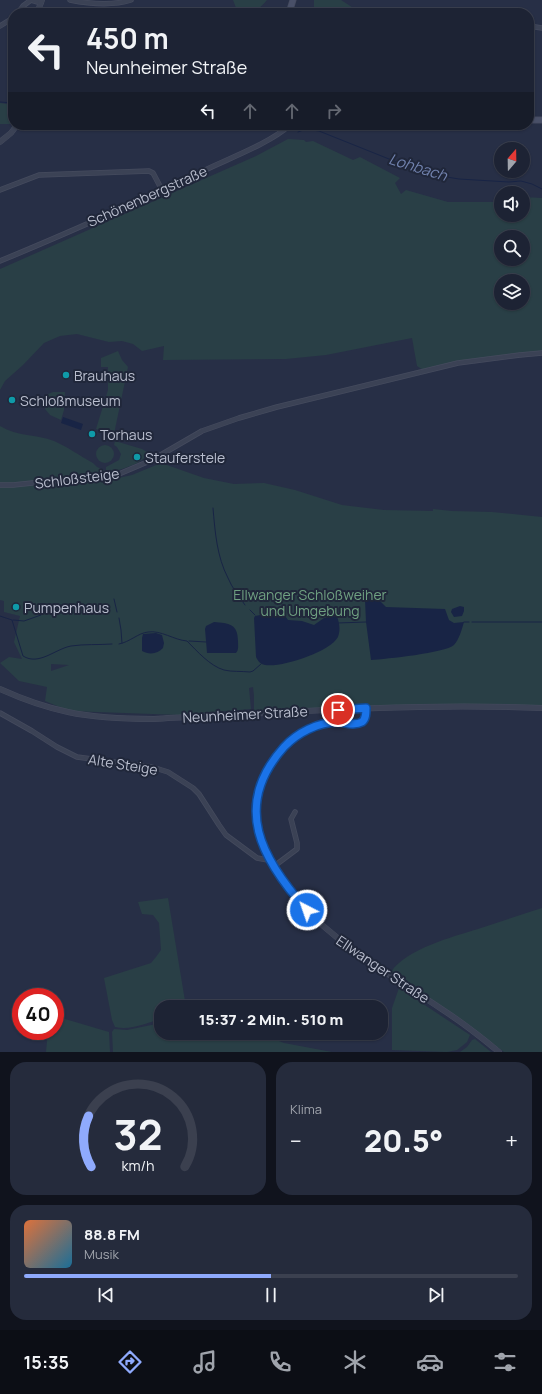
<!DOCTYPE html>
<html lang="de">
<meta charset="utf-8">
<style>
body{margin:0;font-family:Manrope,sans-serif;background:#252b3c;color:#f1f3f6;height:100vh;display:flex;flex-direction:column;font-size:15px;white-space:nowrap}
*{box-sizing:border-box;margin:0}
p{font-size:13px;color:#a0a4ac}
.icon{flex:none;width:22px;height:22px;fill:none;stroke:currentColor;stroke-width:2;stroke-linecap:round;stroke-linejoin:round}
.map{position:relative;height:1052px;overflow:hidden}
.drawer{display:flex;flex-direction:column;gap:10px;padding:10px;background:#10131d;flex:1}
.drawer>*{flex:none}
.top-card{position:absolute;left:8px;top:8px;width:526px;height:122px;border-radius:16px;box-shadow:0 1px 3px #0004,0 0 0 1px #3b404f;background:#1d2334;color:#f1f3f6;overflow:hidden}
.needle{width:26px;rotate:20deg}
.buttons{position:absolute;left:494px;top:142px;display:grid;gap:8px}
.buttons a{display:grid;place-items:center;width:36px;height:36px;border-radius:50%;background:#1d2334;box-shadow:0 1px 3px #0004,0 0 0 1px #3b404f;font-size:20px}
.speed{position:absolute;left:12px;top:988px;display:flex;gap:8px;font-size:20px;font-weight:700;text-align:center}
.speed>*{display:grid;place-content:center;width:52px;height:52px;border-radius:50%;background:#1d2334;box-shadow:0 1px 3px #0004,0 0 0 1px #3b404f;line-height:1}
.speed .limit{border:6px solid #d22;background:#fff;color:#111}
.pin{position:absolute;display:grid;place-items:center;width:34px;height:34px;color:#fff;margin:-17px;border:2px solid #fff;border-radius:50%;box-shadow:0 1px 4px #0007}
.me{position:absolute;width:44px;margin:-22px;rotate:319deg;stroke-linejoin:round;filter:drop-shadow(0 0 3px #0008)}
.turn{display:flex;align-items:center;gap:14px;height:84px;padding:0 12px;font-size:18px}
.turn .icon{width:52px;height:52px;stroke-width:2.5}
.turn b{display:block;font-size:28px;line-height:34px}
.lanes{display:flex;align-items:center;height:38px;padding:0 12px;background:#0003;justify-content:center;gap:20px;direction:ltr}
.lanes .off{opacity:.35}
.big{font-size:30px;font-weight:800;line-height:1.1}
.drawer .widget{flex:1;display:flex;flex-direction:column;justify-content:center;gap:6px;min-width:0;padding:0 14px;border-radius:16px;background:#252b3c}
.drawer .dial{align-items:center;gap:0}
.dial svg{height:104px;overflow:visible;fill:none;stroke:#3b404f;stroke-width:7;stroke-linecap:round;text-anchor:middle}
.dial text{fill:#f1f3f6;stroke:none}
.song{display:flex;align-items:center;gap:12px}
.cover{width:48px;height:48px;border-radius:6px;background:linear-gradient(135deg,hsl(20 70% 55%),hsl(200 70% 35%))}
.played{height:4px;border-radius:2px;background:linear-gradient(90deg,#8faafd 50%,#3b404f 50%)}
.keys{display:flex;justify-content:space-around;direction:ltr}
.heat{display:flex;justify-content:space-between;align-items:center;font-size:22px;direction:ltr}
.drawer .tiles{flex:1;display:grid;gap:10px;grid-template-columns:1fr 1fr}
.widget:last-child{grid-column:span 2}
.trip{position:absolute;left:154px;top:1000px;width:234px;height:40px;border-radius:16px;background:#1d2334;box-shadow:0 1px 3px #0004,0 0 0 1px #3b404f;font-weight:800;line-height:40px;text-align:center}
.tab-bar{display:flex;height:64px;justify-content:space-around;align-items:center;background:#0c0e15;color:#a0a4ac}
.tab-bar .icon{width:28px;height:28px}
.tab-bar .on{color:#8faafd}
.tab-bar b{font-size:18px;color:#f1f3f6}
.map>svg:first-child{display:block}
.green{fill:#293f46;fill-rule:evenodd}
.water{fill:#182445}
.lines{fill:none;stroke-linecap:round;stroke-linejoin:round}
.stream{stroke:#182445;stroke-width:1}
.minor-casing{stroke:#454b5e;stroke-width:5.5}
.tertiary-casing{stroke:#454b5e;stroke-width:6}
.secondary-casing{stroke:#454b5e;stroke-width:7}
.minor{stroke:#3b4255;stroke-width:4}
.tertiary{stroke:#3b4255;stroke-width:5}
.secondary{stroke:#495068;stroke-width:5.5}
.route-casing{stroke:#114b97;stroke-width:10}
.route{stroke:#1a73e8;stroke-width:7}
.culture-dot{fill:#0f9aa8;stroke:#20273a;stroke-width:1.5}
.labels{text-anchor:middle;dominant-baseline:central;stroke-width:4;stroke-linejoin:round;paint-order:stroke}
.street-label{font-size:14px;fill:#b9bece;stroke:#20273a}
.poi-label{font-size:14px;fill:#b9bece;stroke:#20273a;text-anchor:start}
.park-label{font-size:14px;fill:#6fa081;stroke:#20273a}
.water-label{font-size:15px;font-style:italic;fill:#7182ae;stroke:#20273a}
</style>
<div class="map">
<svg width="542" height="1052" viewBox="0 0 542 1052">
<rect width="100%" height="100%" fill="#272f46"/>
<!-- green -->
<g class="green">
<path d="M233,0H267C258,11 251,13 238,13Z"/>
<polygon points="314,0 341,0 361,13 314,13"/>
<polygon points="0,103 13,105 13,124 0,124"/>
<path d="M288,139L304,140L306,142L313,141L353,160L360,157L400,178L395,183L401,194L406,190L448,202H501V215H523V197L542,198V351L484,358L423,370L417,366L412,338L326,355L286,359L163,360L164,346L142,351L133,344L122,341L109,342L77,334L60,336L44,343L23,365L5,381L0,390V269L256,156ZM501,237H523V259H501ZM501,281H523V303H501Z"/>
<polygon points="118,351 122,360 128,367 114,434 96,429 108,390 108,367 101,367 101,358"/>
<polygon points="53,392 65,392 64,410 61,420 50,415 45,409 48,394"/>
<path d="M0,426C18,437 36,434 54,441C68,447 80,456 93,463L97,467L106,471V467L119,460L121,454L117,447L114,445L115,441L142,449L147,452C148,463 116,471 107,473L109,480L132,475L161,463L204,478L234,484L264,483L295,490L342,505L384,510L433,511V509L452,511L492,512L542,517V709L497,706L254,713V696L253,687L249,688L251,709L180,715L69,711L45,701L47,687L19,681L0,663L9,657L22,659L14,642L20,616L4,612V601L0,600ZM51,664L69,665L51,671Z"/>
<circle cx="105" cy="454" r="9"/>
<path d="M168,898L186,1007H161V1019C146,1023 130,1031 115,1027L112,1020L104,978L151,963L156,957L161,950L159,923L153,915L142,914L138,902Z"/>
<path d="M542,908V1052H504L432,1000L391,973V972C406,949 452,937 478,929C499,922 520,915 542,908Z"/>
<polygon points="399,988 470,1035 467,1042 457,1050 447,1052 392,1050 392,1008"/>
<polygon points="55,1016 109,1032 110,1052 46,1052 48,1031 55,1031"/>
<polygon points="161,1023 161,1033 259,1033 284,1043 332,1052 113,1052 112,1032 114,1029 127,1030"/>
<polygon points="475,1039 491,1052 460,1052 467,1047 472,1040"/>
</g>
<!-- water -->
<g class="water">
<polygon points="63,417 83,424 81,430 61,423"/>
<path d="M378,599L386,607L445,609L449,620L454,623L464,622C462,629 459,640 454,645C445,653 386,659 371,660L366,622L365,600Z"/>
<polygon points="460,606 464,607 464,611 462,616 454,617 451,612 452,609"/>
<path d="M282,611L288,620L302,621L314,625L324,618L337,616C339,623 341,629 338,637C330,652 281,668 265,665C260,664 258,661 256,657L254,618L255,616Z"/>
<path d="M214,622C229,623 238,624 238,641C238,645 239,650 236,653H207L205,629L206,626Z"/>
<path d="M156,633L162,635L164,643L163,648C158,654 149,655 142,651V638L143,634Z"/>
</g>
<g class="lines">
<!-- stream -->
<g class="stream">
<polyline points="0,102 13,103"/>
<polyline points="109,125 115,126 129,125"/>
<polyline points="275,125 278,127"/>
<polyline points="298,132 306,129 319,131 404,165 426,170 441,176 459,179 509,182 521,181 532,184 542,189"/>
<path d="M213,508C215,532 217,557 228,578C232,588 239,596 245,605"/>
<polyline points="114,599 117,612"/>
<polyline points="250,610 255,615"/>
<path d="M0,616L12,620L23,656C39,666 55,649 71,646C84,644 99,645 112,644"/>
<polyline points="119,618 121,630 122,643"/>
<polyline points="13,620 24,621 41,615"/>
<polyline points="464,622 469,622"/>
<polyline points="472,622 542,622"/>
<polyline points="338,623 366,622"/>
<polyline points="189,641 206,642"/>
<path d="M119,644C130,642 138,633 148,632C161,630 174,640 187,641C197,651 210,666 224,670C232,672 241,671 250,672L253,671L261,664"/>
</g>
<!-- minor casing -->
<g class="minor-casing">
<g id="minor">
<path d="M70,0C90,4 112,6 131,0"/>
<polyline points="18,13 23,6 31,0 41,3"/>
<polyline points="0,26 13,18"/>
<polyline points="529,26 542,28"/>
<polyline points="0,190 39,175 149,171 153,173 162,190"/>
<path d="M0,261C68,233 135,203 201,172C227,159 269,144 290,125"/>
<polyline points="0,485 13,485 119,474 152,460 202,431 239,418 277,407 458,363 520,355 542,353"/>
<polyline points="0,713 32,731 57,747 77,757 152,767 168,772 193,788 199,794 219,825 226,835 257,858 268,860"/>
<polyline points="273,867 297,849 297,843 291,819 295,812"/>
</g>
</g>
<!-- tertiary casing -->
<g class="tertiary-casing">
<g id="tertiary">
<polyline points="37,13 42,0"/>
<polyline points="0,142 11,133 17,125"/>
<path d="M0,689C22,699 44,707 68,712C96,718 126,719 154,719C283,712 413,703 542,708"/>
<path d="M366,709V716L362,723C353,725 346,723 338,722C328,722 317,725 308,730C285,742 267,764 260,789C250,823 262,852 281,880C323,938 385,971 443,1010C463,1023 481,1037 499,1052"/>
</g>
</g>
<!-- secondary casing -->
<g class="secondary-casing">
<g id="secondary">
<polyline points="289,13 293,0"/>
<polyline points="529,120 542,120"/>
<polyline points="401,125 440,127 464,125"/>
</g>
</g>
<!-- minor -->
<use href="#minor" class="minor"/>
<!-- tertiary -->
<use href="#tertiary" class="tertiary"/>
<!-- secondary -->
<use href="#secondary" class="secondary"/>
</g>
<g class="lines">
<!-- route casing -->
<g class="route-casing">
<path id="route" d="M307,910C262,860 231,806 284,747C297,733 318,722 338,722C345,723 355,726 362,722C366,719 366,713 366,708L338,710"/>
</g>
<!-- route -->
<use href="#route" class="route"/>
</g>
<!-- markers -->
<g class="culture-dot">
<circle cx="66" cy="375" r="4"/>
<circle cx="12" cy="400" r="4"/>
<circle cx="92" cy="434" r="4"/>
<circle cx="137" cy="457" r="4"/>
<circle cx="16" cy="607" r="4"/>
</g>
<g class="labels">
<!-- street labels -->
<g class="street-label">
<text transform="translate(147 196) rotate(-24)">Schönenbergstraße</text>
<text transform="translate(77 478) rotate(-7)">Schloßsteige</text>
<text transform="translate(245 714) rotate(-3)">Neunheimer Straße</text>
<text transform="translate(123 764) rotate(9)">Alte Steige</text>
<text transform="translate(383 969) rotate(34)">Ellwanger Straße</text>
</g>
<!-- poi labels -->
<g class="poi-label">
<text x="74" y="375">Brauhaus</text>
<text x="20" y="400">Schloßmuseum</text>
<text x="100" y="434">Torhaus</text>
<text x="145" y="457">Stauferstele</text>
<text x="24" y="607">Pumpenhaus</text>
</g>
<!-- park labels -->
<g class="park-label">
<text x="310" y="594">Ellwanger Schloßweiher<tspan x="310" dy="16">und Umgebung</tspan></text>
</g>
<!-- water labels -->
<g class="water-label">
<text transform="translate(418 167) rotate(17)">Lohbach</text>
</g>
</g>
</svg>
<div class="buttons">
<a><svg class="needle" viewBox="-14 -14 28 28"><path d="M0-13l5 13h-10z" fill="#e53935"/><path d="M0 13l5-13h-10z" fill="#a0a4ac"/></svg></a>
<a><svg class="icon" aria-label="sound" viewBox="0 0 24 24"><path d="M4 9h4l5-4v14l-5-4H4zM17 9q2 3 0 6"/></svg></a>
<a><svg class="icon" aria-label="search" viewBox="0 0 24 24"><circle cx="10" cy="10" r="6"/><path d="M15 15l6 6"/></svg></a>
<a><svg class="icon" aria-label="layers" viewBox="0 0 24 24"><path d="M12 4l9 5-9 5-9-5zM3 14l9 5 9-5"/></svg></a>
</div>
<div class="speed"><div class="limit">40</div></div>
<div class="pin" style="left:338px;top:710px;background:#d93025"><svg class="icon" aria-label="arrive" viewBox="0 0 24 24"><path d="M6 21V4h12l-3 4 3 4H6"/></svg></div>
<svg class="me" style="left:307px;top:910px" viewBox="-20 -20 40 40"><circle r="17" fill="#1a73e8" stroke="#fff" stroke-width="3"/><path d="M0-11L8 9 0 5-8 9z" fill="#fff"/></svg>
<div class="trip">15:37 · 2 Min. · 510 m</div>
<div class="top-card">
<div class="turn"><svg class="icon" aria-label="left" viewBox="0 0 24 24"><path d="M17 20v-9H6M10 6l-5 5 5 5"/></svg><div><b>450 m</b>Neunheimer Straße</div></div>
<div class="lanes"><svg class="icon" aria-label="left" viewBox="0 0 24 24"><path d="M17 20v-9H6M10 6l-5 5 5 5"/></svg><svg class="icon off" aria-label="ahead" viewBox="0 0 24 24"><path d="M12 20V5M6 11l6-6 6 6"/></svg><svg class="icon off" aria-label="ahead" viewBox="0 0 24 24"><path d="M12 20V5M6 11l6-6 6 6"/></svg><svg class="icon off" aria-label="right" viewBox="0 0 24 24"><path d="M7 20v-9h11M14 6l5 5-5 5"/></svg></div>
</div>
</div>
<section class="drawer">
<div class="tiles">
<div class="widget dial"><svg viewBox="0 0 100 80">
<path d="M14 69A42 42 0 1 1 86 69"/>
<path d="M14 69A42 42 0 0 1 12 30" stroke="#8faafd"/>
<text x="50" y="56" font-size="32" font-weight="700">32</text>
<text x="50" y="72" font-size="11">km/h</text>
</svg></div>
<div class="widget"><p>Klima</p>
<div class="heat"><a>−</a><b class="big">20.5°</b><a>+</a></div>
</div>
<div class="widget">
<div class="song"><i class="cover"></i><div><b>88.8 FM</b><p>Musik</p></div></div>
<div class="played"></div>
<div class="keys"><svg class="icon" aria-label="previous" viewBox="0 0 24 24"><path d="M18 5L8 12l10 7zM5 5v14"/></svg><svg class="icon" aria-label="pause" viewBox="0 0 24 24"><path d="M8 5v14M16 5v14"/></svg><svg class="icon" aria-label="next" viewBox="0 0 24 24"><path d="M6 5l10 7-10 7zM19 5v14"/></svg></div>
</div>
</div>
</section>
<nav class="tab-bar">
<b>15:35</b>
<svg class="icon on" aria-label="directions" viewBox="0 0 24 24"><path d="M12 3l9 9-9 9-9-9zM9 14v-3h6M13 9l2 2-2 2"/></svg>
<svg class="icon" aria-label="music" viewBox="0 0 24 24"><path d="M9 18V5l10-2v13"/><circle cx="6" cy="18" r="3"/><circle cx="16" cy="16" r="3"/></svg>
<svg class="icon" aria-label="phone" viewBox="0 0 24 24"><path d="M5 4h4l2 5-3 2q2 4 5 5l2-3 5 2v4C11 20 4 13 5 4z"/></svg>
<svg class="icon" aria-label="climate" viewBox="0 0 24 24"><path d="M12 3v18M4 7l16 10M4 17L20 7"/></svg>
<svg class="icon" aria-label="car" viewBox="0 0 24 24"><path d="M5 17H2v-5l4-1 3-4h7l3 4 3 1v5h-3M9 17h6M6 11h13"/><circle cx="7" cy="17" r="2"/><circle cx="17" cy="17" r="2"/></svg>
<svg class="icon" aria-label="filters" viewBox="0 0 24 24"><path d="M4 7h16M4 17h16"/><circle cx="9" cy="7" r="2"/><circle cx="15" cy="17" r="2"/></svg>
</nav>
